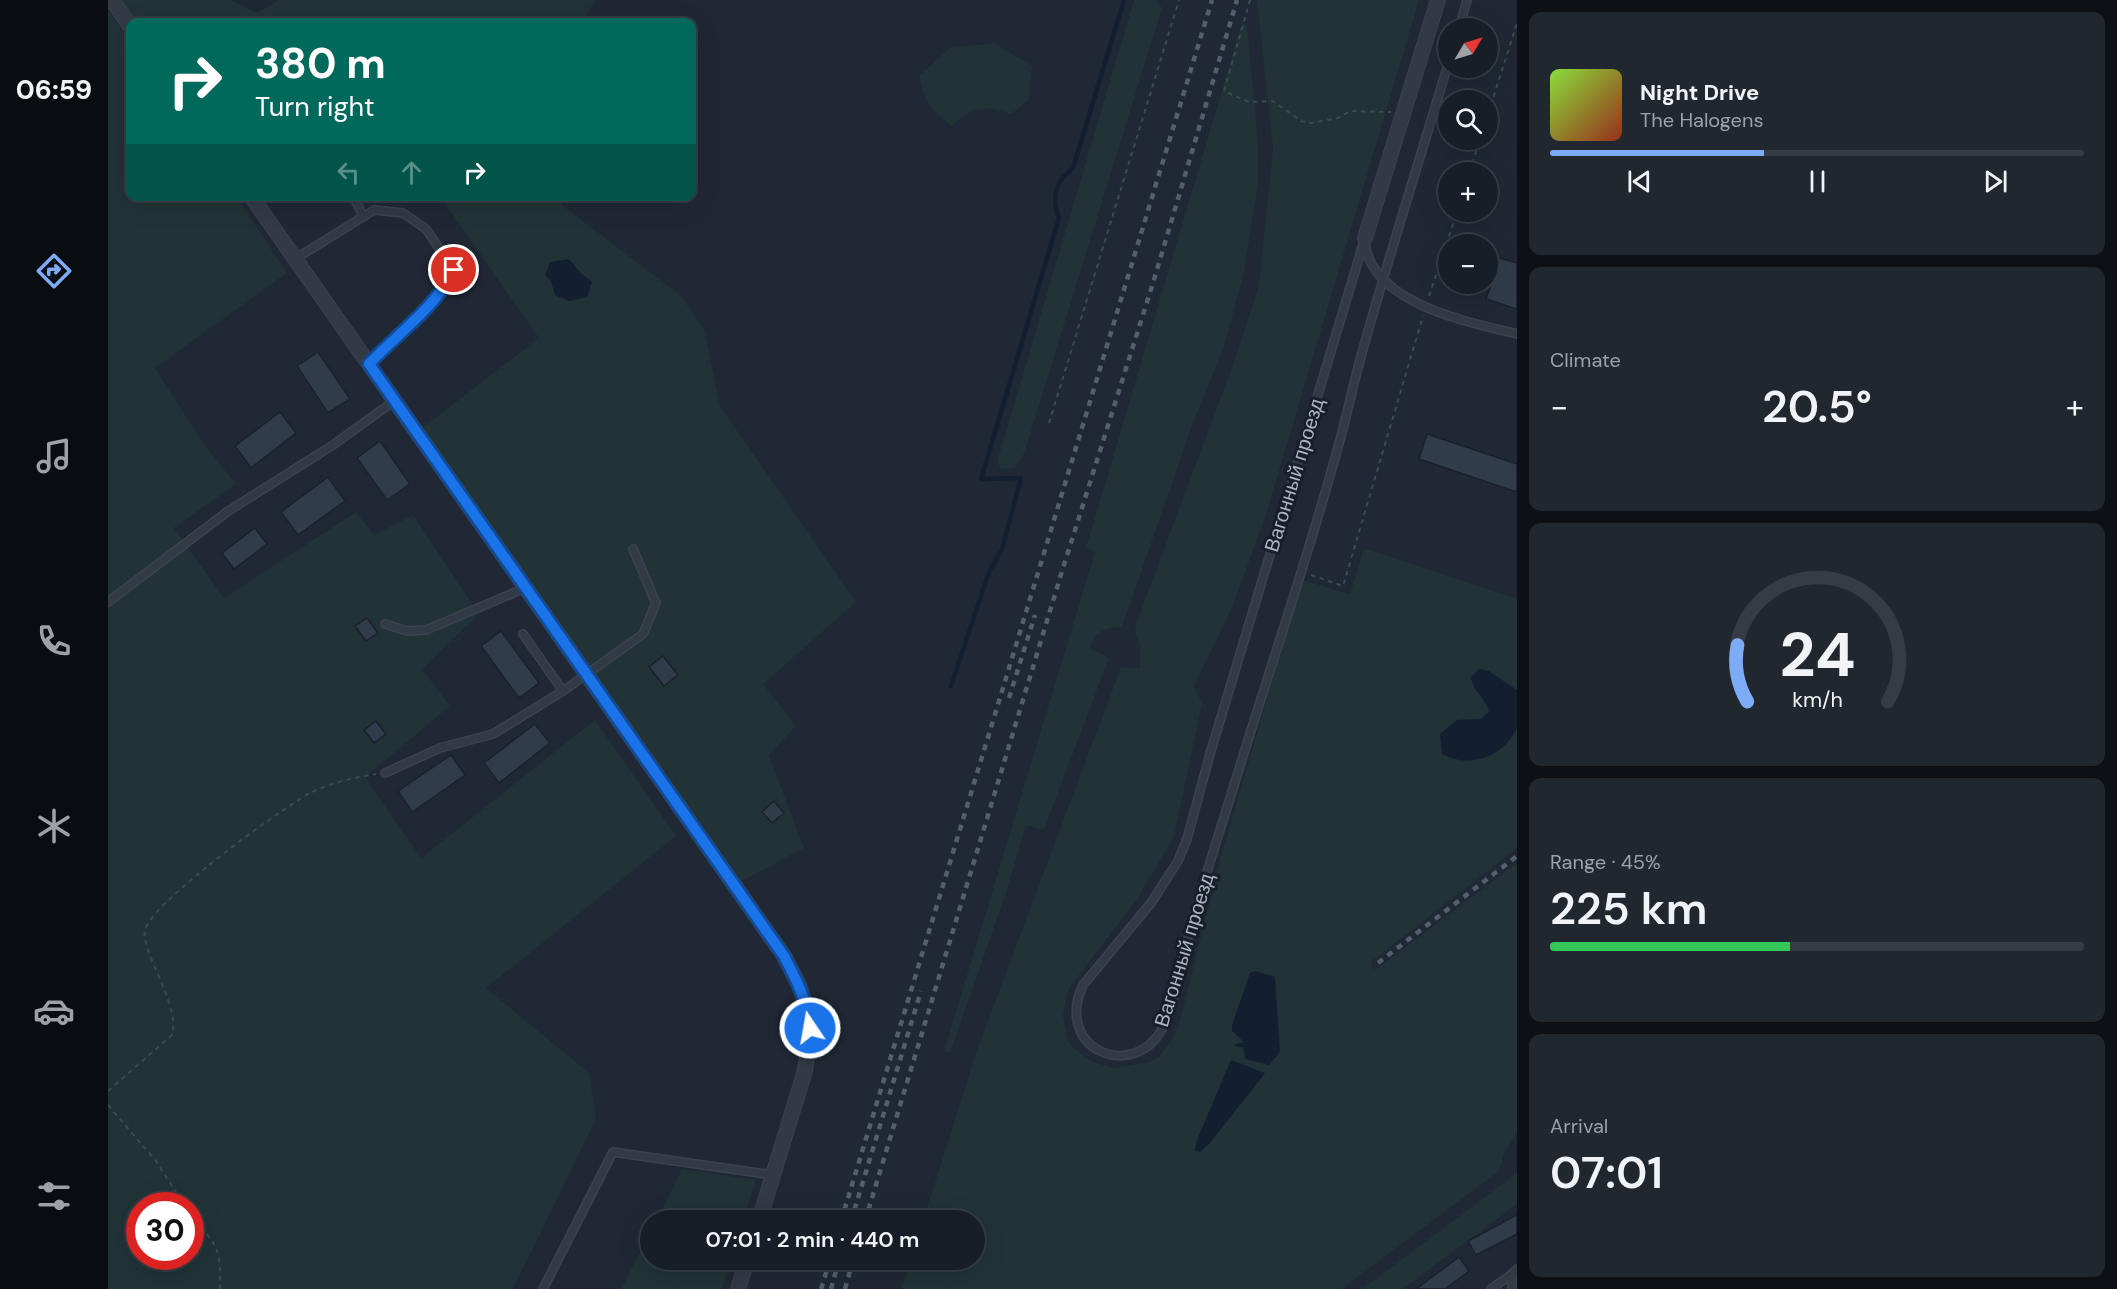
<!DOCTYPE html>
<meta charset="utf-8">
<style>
body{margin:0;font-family:"DM Sans",sans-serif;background:#20272f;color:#f1f3f6;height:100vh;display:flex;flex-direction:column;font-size:22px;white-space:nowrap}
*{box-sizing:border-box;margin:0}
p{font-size:20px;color:#9ea2a7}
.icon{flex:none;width:33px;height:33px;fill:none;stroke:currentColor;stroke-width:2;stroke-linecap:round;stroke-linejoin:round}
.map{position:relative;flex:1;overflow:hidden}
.sheet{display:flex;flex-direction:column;gap:12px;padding:12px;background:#0d1015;width:600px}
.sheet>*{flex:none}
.hud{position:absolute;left:18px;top:18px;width:570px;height:183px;border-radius:12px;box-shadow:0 6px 24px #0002,0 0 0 2px #363c44;background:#00695c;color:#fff;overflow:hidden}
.needle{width:39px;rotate:52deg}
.controls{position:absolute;left:1330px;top:18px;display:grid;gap:12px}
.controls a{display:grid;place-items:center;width:60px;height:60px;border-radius:50%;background:#171e27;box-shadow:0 6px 24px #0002,0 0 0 2px #363c44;font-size:30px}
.speed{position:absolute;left:18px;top:1192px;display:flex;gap:12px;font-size:30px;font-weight:700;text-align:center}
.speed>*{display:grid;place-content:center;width:78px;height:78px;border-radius:50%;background:#171e27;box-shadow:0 6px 24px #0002,0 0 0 2px #363c44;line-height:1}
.speed .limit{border:9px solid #d22;background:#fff;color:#111}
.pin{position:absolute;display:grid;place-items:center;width:51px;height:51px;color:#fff;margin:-26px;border:3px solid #fff;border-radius:50%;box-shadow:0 2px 6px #0007}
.me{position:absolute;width:66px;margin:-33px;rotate:348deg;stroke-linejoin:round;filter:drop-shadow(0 0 4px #0008)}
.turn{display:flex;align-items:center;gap:21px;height:126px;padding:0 30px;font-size:27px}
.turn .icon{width:78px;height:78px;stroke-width:2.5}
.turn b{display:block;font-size:42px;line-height:51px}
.lanes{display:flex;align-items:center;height:57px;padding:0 30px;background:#0003;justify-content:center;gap:30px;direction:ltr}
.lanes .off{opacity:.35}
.big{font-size:45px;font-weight:600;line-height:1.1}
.sheet .tile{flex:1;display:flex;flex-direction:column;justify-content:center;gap:9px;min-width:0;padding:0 21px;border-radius:12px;background:#20272f}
.sheet .dial{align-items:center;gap:0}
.dial svg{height:156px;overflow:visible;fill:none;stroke:#363c44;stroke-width:7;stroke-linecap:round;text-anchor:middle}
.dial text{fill:#f1f3f6;stroke:none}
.song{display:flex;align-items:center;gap:18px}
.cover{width:72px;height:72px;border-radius:9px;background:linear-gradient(135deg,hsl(90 70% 55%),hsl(10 70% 35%))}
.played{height:6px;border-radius:3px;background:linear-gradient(90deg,#7dabf6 40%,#363c44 40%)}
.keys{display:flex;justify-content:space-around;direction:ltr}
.heat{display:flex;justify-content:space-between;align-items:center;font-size:33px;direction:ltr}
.charge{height:9px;border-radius:4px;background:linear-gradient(90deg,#34c759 45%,#363c44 0)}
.trip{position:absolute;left:532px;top:1210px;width:345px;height:60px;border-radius:30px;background:#171e27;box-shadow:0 6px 24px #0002,0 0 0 2px #363c44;font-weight:600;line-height:60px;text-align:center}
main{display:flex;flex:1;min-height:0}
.menu{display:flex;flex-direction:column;width:108px;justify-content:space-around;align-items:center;background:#090c10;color:#9ea2a7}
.menu .icon{width:42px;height:42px}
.menu .on{color:#7dabf6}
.menu b{font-size:27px;color:#f1f3f6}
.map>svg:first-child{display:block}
.green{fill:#213336;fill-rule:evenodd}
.water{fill:#131f31}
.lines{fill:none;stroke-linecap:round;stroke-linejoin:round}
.stream{stroke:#131f31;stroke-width:4.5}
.building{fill:#313c4b;stroke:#1a212b;stroke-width:1.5}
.lane-casing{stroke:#3c434f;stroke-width:10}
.street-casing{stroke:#3c434f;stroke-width:16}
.path{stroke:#394c4e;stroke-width:2;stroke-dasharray:4.5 4.5;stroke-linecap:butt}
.lane{stroke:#323a45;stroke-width:7}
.street{stroke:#323a45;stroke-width:14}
.rail{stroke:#545e6c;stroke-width:4.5;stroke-dasharray:6 6;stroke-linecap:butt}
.route-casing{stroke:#114b97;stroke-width:15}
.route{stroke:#1a73e8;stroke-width:10}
.labels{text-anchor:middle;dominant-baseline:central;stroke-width:6;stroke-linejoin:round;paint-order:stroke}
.street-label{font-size:20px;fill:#acb4c3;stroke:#181f29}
</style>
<main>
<nav class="menu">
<b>06:59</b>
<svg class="icon on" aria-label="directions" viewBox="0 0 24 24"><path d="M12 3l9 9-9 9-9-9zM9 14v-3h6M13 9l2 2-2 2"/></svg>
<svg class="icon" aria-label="music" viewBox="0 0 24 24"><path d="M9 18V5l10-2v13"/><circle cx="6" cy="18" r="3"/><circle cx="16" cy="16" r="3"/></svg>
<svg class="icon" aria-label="phone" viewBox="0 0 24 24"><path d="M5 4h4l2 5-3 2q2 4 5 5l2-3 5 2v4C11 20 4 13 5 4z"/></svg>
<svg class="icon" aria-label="climate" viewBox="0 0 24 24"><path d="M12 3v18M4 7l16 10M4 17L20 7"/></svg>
<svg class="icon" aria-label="car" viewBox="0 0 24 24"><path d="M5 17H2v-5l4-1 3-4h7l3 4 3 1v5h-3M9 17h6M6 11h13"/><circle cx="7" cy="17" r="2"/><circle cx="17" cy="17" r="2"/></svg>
<svg class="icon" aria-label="filters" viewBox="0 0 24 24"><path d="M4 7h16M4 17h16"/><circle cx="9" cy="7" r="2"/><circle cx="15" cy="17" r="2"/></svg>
</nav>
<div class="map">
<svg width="1409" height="1289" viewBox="0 0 1409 1289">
<rect width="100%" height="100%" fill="#1f2834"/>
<!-- green -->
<g class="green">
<polygon points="8,0 123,0 149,13 171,0 488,0 474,22 24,22"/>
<polygon points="1026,0 1048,0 1054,8 916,454 906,468 893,469 889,462"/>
<path d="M1149,0H1311L1158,515L1124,608L1086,686L1094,703L1066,837L1028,901L961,988L955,1015L960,1041L967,1049L985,1062L1005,1068L1042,1062L1051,1057L1065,1038L1071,1024L1113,856L1194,580L1242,594L1256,548L1409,599V690L1399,685L1365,687L1379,702L1381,712L1373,719L1349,720L1332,734L1334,754L1354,761L1409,728V848L1263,962L1264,969L1270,968L1409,863V1132L1396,1154L1391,1171L1233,1289H794L803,1260H867V1221H815L869,1050L1013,667L1032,668V646L1027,633L1028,624L1125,365L1151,285L1165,148ZM1147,971L1167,977L1136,1048L1126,1045L1136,1042L1133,1037ZM1123,1060L1154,1078L1104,1138L1087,1146Z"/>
<path d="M0,10L22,42V196L129,197L179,273L47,368L97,446L128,484L66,528L116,598L248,512L266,535L305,515L371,614L314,669L342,706L257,777L313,858L487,720L568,836L378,988L481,1073L488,1119L405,1289H0ZM32,1206H82V1257H32Z"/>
<path d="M1134,23L1139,25L1150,144V185L1135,277L1115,350L1086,420L1014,627C996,628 990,630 982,647L1001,658L936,830L918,825L898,893L842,1053L836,1051L987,552L978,548Z"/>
<path d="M886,43L924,66L920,101L903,114C876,105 866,106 844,126C822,110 817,102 811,76L842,48Z"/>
<polygon points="332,197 453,197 454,205 573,296 596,329 612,406 748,602 655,684 688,726 661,755 696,848 634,881 313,429 431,338"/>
<polygon points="574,1169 648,1180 635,1221 548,1221"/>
<polygon points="1409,1173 1409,1204 1295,1289 1254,1289"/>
<polygon points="543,1231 543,1260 623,1260 614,1289 513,1289"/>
</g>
<!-- water -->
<g class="water">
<polygon points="461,259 472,272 484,282 479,297 461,301 447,295 443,281 437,275 442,262"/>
<path d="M1371,669L1381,671L1409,690C1409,700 1409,720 1409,728C1396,757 1361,769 1334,754L1332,734L1349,720L1373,719L1381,712C1378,698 1365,692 1363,677Z"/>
<polygon points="1147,971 1167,977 1172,1052 1161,1065 1137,1059 1136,1048 1125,1045 1136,1042 1124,1031 1124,1025 1142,973"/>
<polygon points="1123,1060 1157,1073 1102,1143 1092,1152 1087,1151 1089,1140"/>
</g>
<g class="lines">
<!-- stream -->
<path class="stream" d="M843,686L881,572L894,549L913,478L873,479L951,218C943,198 947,182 965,168L1016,0"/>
</g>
<!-- building -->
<g class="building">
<polygon points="1392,258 1409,263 1409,309 1378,299"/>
<polygon points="210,352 242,399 220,413 189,366"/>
<polygon points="172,412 188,433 143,468 127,446"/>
<polygon points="1319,434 1409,464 1409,492 1311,459"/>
<polygon points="272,441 302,484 279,500 249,458"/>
<polygon points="220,477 237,501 190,535 173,512"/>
<polygon points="147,528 159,544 126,569 114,553"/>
<polygon points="259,618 270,633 258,641 247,626"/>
<polygon points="393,631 431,683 411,698 373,646"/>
<polygon points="555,656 570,675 556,686 541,667"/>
<polygon points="268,721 278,734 266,743 256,730"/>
<polygon points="427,724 442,743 391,783 376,763"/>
<polygon points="343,755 357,775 304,812 290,791"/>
<polygon points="666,801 676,813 664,823 654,812"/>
<polygon points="1409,1215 1409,1234 1368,1255 1360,1241"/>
<polygon points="1351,1257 1361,1271 1337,1289 1308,1289"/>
</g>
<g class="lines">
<!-- lane casing -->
<g class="lane-casing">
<g id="lane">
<polyline points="1351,28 1359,0"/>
<polyline points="245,196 255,216"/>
<path d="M1257,238L1102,754L1079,839L1070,861L1043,903L975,985C944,1051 1030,1085 1057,1023C1070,992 1075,955 1084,922C1099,870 1116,818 1132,766C1163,665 1197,566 1225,465C1238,422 1246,378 1259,335C1285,243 1314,152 1341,61"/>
<path d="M1257,243C1264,304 1361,322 1409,334"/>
<path d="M187,259L266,210L295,213L318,229L346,270C329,306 288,335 261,364"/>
<polyline points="0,602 119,512 225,445 286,401"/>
<polyline points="277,624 299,631 318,630 417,588"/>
<polyline points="415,634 455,691"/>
<polyline points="277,773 332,748 385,734 455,691 535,634 548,603 525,549"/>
<polyline points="435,1289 505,1152 665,1175"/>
<polyline points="1383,1289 1404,1274"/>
<polyline points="1404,1289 1404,1274 1409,1269"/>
</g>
</g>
<!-- street casing -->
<g class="street-casing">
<g id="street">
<polyline points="4,0 22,26"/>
<polyline points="143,196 676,956 691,985 701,1014 702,1041 696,1074 651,1221"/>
<polyline points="1257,238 1330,0"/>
<polyline points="630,1289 639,1260"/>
</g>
</g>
<!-- path -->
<g class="path">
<polyline points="1142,0 1116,91 1141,102 1165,101 1193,121 1203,123 1230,118 1242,111 1283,112"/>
<polyline points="1380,114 1409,23"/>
<polyline points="1361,172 1372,140"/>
<polyline points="1321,296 1349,212"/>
<polyline points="941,423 1071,0"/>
<polyline points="1203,575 1235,586 1315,316"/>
<path d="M0,1091L64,1035C73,1005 32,951 37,930C44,902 173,809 202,793C220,784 247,777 268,774"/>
<polyline points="0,1105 48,1161 77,1206"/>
<path d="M82,1213C108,1246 113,1244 112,1289"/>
</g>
<!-- lane -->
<use href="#lane" class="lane"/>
<!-- street -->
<use href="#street" class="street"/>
<!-- rail -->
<g class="rail">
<polyline points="901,698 927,615"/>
<polyline points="1270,963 1409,856"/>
<polyline points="733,1221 1104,0"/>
<polyline points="743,1221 813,991"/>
<polyline points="757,1221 955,568 1045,283 1129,0"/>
<polyline points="713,1289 722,1260"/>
<polyline points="723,1289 731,1260"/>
<polyline points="737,1289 745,1260"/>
</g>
</g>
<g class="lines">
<!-- route casing -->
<g class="route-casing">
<path id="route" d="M346,270C329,306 288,335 261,364L676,956C688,979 700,1002 702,1028"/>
</g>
<!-- route -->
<use href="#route" class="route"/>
</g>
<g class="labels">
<!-- street labels -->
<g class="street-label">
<text transform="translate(1186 475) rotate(-73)">Вагонный проезд</text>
<text transform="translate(1076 950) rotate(-73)">Вагонный проезд</text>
</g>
</g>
</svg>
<div class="controls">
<a><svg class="needle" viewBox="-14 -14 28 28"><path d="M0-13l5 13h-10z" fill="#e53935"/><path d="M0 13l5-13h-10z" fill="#9ea2a7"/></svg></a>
<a><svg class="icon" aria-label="search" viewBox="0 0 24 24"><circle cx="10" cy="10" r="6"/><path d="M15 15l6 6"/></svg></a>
<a>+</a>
<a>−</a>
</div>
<div class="speed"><div class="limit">30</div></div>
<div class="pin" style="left:346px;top:270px;background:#d93025"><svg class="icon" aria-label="arrive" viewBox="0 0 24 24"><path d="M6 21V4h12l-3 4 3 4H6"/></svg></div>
<svg class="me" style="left:702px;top:1028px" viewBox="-20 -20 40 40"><circle r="17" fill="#1a73e8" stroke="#fff" stroke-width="3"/><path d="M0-11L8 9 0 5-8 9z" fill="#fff"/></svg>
<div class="trip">07:01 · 2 min · 440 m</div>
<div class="hud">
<div class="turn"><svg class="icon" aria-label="right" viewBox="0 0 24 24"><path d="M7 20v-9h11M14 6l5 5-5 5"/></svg><div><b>380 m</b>Turn right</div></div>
<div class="lanes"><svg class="icon off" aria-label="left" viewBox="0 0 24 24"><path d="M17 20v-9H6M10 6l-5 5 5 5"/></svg><svg class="icon off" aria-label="ahead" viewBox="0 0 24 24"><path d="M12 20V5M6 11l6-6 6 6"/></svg><svg class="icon" aria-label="right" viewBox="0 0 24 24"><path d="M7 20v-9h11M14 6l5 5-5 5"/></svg></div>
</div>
</div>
<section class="sheet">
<div class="tile">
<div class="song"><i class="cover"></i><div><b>Night Drive</b><p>The Halogens</p></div></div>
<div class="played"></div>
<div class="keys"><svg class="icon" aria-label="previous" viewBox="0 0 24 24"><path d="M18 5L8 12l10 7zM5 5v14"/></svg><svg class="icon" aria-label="pause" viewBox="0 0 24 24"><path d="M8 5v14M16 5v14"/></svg><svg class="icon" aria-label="next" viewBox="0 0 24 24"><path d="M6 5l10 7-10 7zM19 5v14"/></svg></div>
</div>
<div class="tile"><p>Climate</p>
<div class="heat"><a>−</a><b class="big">20.5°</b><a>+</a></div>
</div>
<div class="tile dial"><svg viewBox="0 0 100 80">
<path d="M14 69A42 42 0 1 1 86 69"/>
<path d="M14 69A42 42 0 0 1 9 40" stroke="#7dabf6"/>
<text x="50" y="56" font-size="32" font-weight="700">24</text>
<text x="50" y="72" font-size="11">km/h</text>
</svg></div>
<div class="tile"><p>Range · 45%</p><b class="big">225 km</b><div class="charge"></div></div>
<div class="tile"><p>Arrival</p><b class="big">07:01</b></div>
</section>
</main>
